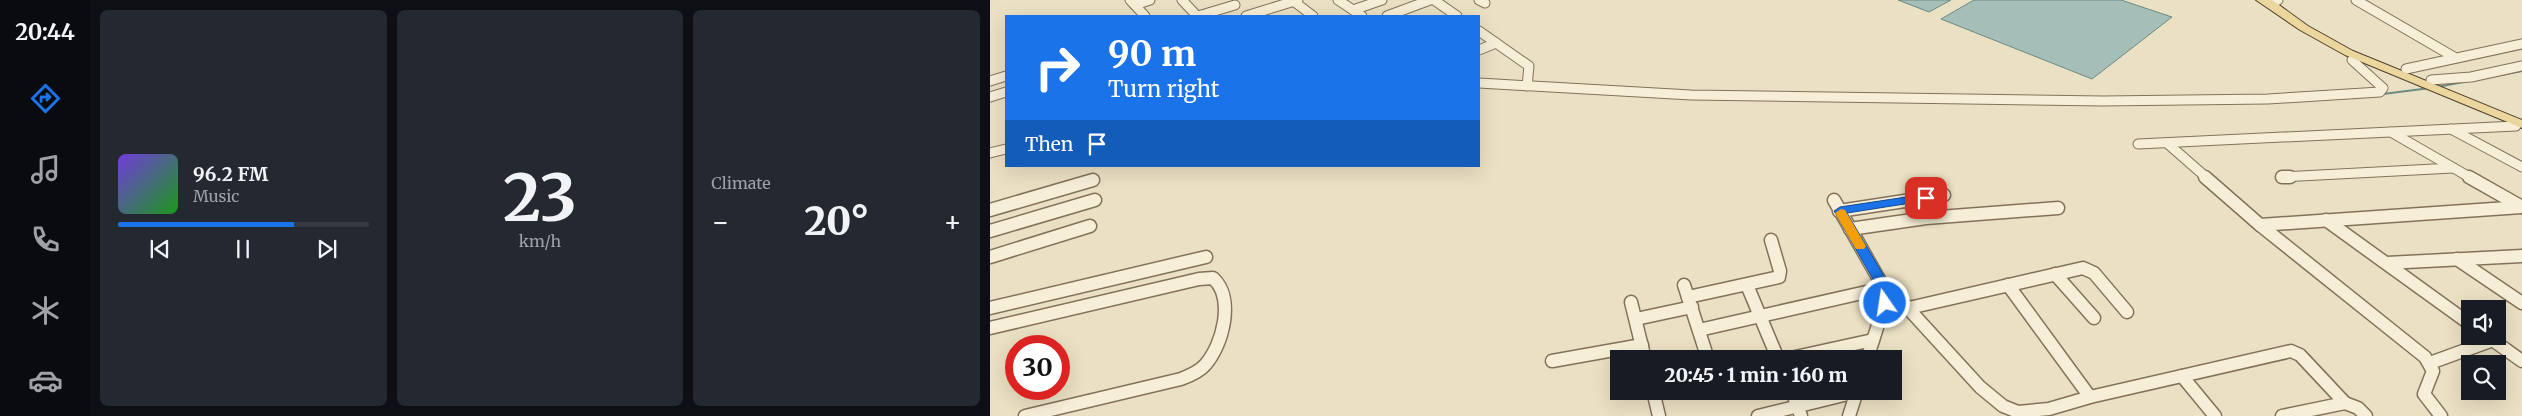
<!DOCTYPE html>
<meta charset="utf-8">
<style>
body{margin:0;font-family:Merriweather,serif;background:#242831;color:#f1f3f6;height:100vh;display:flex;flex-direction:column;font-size:19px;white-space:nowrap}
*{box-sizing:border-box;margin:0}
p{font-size:16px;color:#9ea1a6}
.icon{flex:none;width:28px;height:28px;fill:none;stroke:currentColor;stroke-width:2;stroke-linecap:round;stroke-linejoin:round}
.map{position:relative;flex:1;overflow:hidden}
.details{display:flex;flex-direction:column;gap:10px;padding:10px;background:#0d0f14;width:900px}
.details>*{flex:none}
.top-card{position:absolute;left:15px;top:15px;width:475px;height:152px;border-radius:0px;box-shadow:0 5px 20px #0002;background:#1a73e8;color:#fff;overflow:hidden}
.fabs{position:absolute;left:1471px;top:300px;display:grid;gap:10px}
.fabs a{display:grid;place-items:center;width:45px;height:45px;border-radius:0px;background:#171b24;box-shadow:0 5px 20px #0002;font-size:25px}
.speed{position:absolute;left:15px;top:335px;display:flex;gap:10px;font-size:25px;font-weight:700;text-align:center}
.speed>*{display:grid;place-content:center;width:65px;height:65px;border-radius:50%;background:#171b24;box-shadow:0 5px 20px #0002;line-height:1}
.speed .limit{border:8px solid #d22;background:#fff;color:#111}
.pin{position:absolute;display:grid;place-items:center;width:42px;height:42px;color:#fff;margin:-21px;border-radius:10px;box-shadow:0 2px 8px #0006}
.me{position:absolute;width:55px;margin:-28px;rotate:347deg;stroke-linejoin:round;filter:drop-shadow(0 0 4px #0008)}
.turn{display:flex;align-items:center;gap:18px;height:105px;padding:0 20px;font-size:22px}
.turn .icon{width:65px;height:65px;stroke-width:2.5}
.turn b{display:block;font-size:35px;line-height:42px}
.then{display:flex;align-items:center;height:48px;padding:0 20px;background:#0003;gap:10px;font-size:19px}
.big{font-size:38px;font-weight:800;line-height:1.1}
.details .tile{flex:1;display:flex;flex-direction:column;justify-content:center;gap:8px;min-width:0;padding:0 18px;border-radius:8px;background:#242831}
.details .dial{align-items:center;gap:0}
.dial b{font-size:65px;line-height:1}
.song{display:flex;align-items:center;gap:15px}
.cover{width:60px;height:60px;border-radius:8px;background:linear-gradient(135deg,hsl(260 70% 55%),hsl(120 70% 35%))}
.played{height:5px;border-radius:2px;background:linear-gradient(90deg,#1a73e8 70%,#363941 70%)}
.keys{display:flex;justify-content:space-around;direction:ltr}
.heat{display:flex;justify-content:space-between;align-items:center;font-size:28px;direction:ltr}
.details .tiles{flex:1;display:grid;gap:10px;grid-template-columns:repeat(3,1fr)}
.trip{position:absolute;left:620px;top:350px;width:292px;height:50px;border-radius:0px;background:#171b24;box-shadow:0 5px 20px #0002;font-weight:800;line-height:50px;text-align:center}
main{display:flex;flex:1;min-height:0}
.tabs{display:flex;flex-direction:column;width:90px;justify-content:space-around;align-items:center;background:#090b0e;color:#9ea1a6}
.tabs .icon{width:35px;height:35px}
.tabs .on{color:#1a73e8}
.tabs b{font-size:22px;color:#f1f3f6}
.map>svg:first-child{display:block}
.water{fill:#a5beb7;stroke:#6d8b85}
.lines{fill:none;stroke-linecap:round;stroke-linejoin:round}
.stream{stroke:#6d8b85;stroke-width:2}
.minor-far1-casing{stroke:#83725b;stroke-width:11}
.minor-casing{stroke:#83725b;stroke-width:15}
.major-casing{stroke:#51402f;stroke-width:2}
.minor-far1{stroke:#f6eed6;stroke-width:9}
.minor{stroke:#f6eed6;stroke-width:12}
.major{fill:#ebd69d;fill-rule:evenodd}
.route{fill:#1a73e8;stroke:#114b97}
.slow{fill:#f59e0b}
</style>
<main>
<nav class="tabs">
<b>20:44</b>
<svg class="icon on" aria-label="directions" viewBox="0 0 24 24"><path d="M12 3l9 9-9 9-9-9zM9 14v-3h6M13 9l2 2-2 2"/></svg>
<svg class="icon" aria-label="music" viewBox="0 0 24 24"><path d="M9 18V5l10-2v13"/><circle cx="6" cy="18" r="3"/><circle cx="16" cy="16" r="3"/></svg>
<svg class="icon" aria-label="phone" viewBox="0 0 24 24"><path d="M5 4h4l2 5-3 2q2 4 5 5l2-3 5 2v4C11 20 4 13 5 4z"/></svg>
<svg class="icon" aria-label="climate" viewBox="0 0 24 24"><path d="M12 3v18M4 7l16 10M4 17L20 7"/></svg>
<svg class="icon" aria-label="car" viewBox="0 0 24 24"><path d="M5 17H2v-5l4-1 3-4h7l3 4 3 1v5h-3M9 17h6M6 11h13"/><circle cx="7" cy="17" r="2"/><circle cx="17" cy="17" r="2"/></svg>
</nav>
<section class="details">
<div class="tiles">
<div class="tile">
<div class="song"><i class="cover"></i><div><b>96.2 FM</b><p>Music</p></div></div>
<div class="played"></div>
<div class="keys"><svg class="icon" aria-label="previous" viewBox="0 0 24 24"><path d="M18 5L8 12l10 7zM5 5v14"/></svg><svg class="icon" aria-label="pause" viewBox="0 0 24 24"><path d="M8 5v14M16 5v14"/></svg><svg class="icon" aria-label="next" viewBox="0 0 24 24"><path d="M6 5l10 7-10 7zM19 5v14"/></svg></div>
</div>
<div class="tile dial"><b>23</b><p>km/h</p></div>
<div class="tile"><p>Climate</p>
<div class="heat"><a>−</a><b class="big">20°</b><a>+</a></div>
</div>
</div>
</section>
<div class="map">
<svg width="1532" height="416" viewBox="0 0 1532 416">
<rect width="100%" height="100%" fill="#eae0c3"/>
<!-- water -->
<g class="water">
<polygon points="908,0 961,0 939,12"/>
<polygon points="984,0 1131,0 1182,17 1102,79 951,19"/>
</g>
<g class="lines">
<!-- stream -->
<g class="stream">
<polyline points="1447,87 1532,71"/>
<polyline points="1393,94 1440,88"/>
</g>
<!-- minor-far1 casing -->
<g class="minor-far1-casing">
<g id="minor-far1">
<polyline points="140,0 155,16"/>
<polyline points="192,0 207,16"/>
<polyline points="302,0 323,16"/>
<polyline points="348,0 372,16"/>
<polyline points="444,0 467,16"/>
<polyline points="489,0 495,3"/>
<polyline points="1366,0 1464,57"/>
<polyline points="1281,4 1288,0"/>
<polyline points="145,5 160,0"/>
<polyline points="363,10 392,0"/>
<polyline points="208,16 245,5"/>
<polyline points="256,16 308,0"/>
<polyline points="397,16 440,0"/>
<polyline points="489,31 539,66 537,86"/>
<polyline points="489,50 506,43"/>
<polyline points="1416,69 1532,44"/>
<polyline points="1441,80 1481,77 1532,66"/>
<polyline points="0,81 16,76"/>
<polyline points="489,83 701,95 1113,101 1278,99 1390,92 1393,88 1362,60"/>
<polyline points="0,97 16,92"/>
<polyline points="1461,129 1532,167"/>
<polyline points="1401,132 1481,178"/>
<polyline points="1177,143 1217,178"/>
<polyline points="1148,144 1526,126"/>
<polyline points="0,153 16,149"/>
<polyline points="1292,177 1463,168"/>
</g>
</g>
<!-- minor casing -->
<g class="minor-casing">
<g id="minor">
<polyline points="1215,177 1270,225 1435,357 1443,371 1434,394 1451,416"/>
<polyline points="1292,177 1300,177"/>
<polyline points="1479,177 1532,207"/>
<polyline points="844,200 894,288 895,303 877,359"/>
<polyline points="0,210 103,180"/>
<polyline points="849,211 954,195"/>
<polyline points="1336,220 1480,324"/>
<polyline points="1270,225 1532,207"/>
<polyline points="860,229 936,218 1068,208"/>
<polyline points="0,231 105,200"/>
<polyline points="0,257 100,226"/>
<polyline points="1467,259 1532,303"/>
<polyline points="1397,263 1532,256"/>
<polyline points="1065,274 1104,318"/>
<polyline points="694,285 718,359"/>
<polyline points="757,285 788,359"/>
<polyline points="1018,285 1100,397"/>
<polyline points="896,296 907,299 915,305 990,387 1013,406 1028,412 1059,409 1100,397 1301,351 1310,355 1355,403"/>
<polyline points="698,297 789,277 790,271 781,240"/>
<polyline points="641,302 655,359"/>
<polyline points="0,308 216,257"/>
<polyline points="919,308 1093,268 1104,273 1137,312"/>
<polyline points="646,319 702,307"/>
<path d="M0,328L209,279L223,278C245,298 233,345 215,365C209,372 199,376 191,379L35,416"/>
<polyline points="709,330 894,288"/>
<polyline points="1497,336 1532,361"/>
<polyline points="796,359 883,340"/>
<polyline points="562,361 652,345"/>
<polyline points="1440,363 1503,340"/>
<polyline points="1192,376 1225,416"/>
<polyline points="663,391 669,416"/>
<polyline points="802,391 811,416"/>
<polyline points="768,416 866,392"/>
<polyline points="859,416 867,391"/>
<polyline points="1292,416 1355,403 1368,408 1376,416"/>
</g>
</g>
<!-- major casing -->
<g class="major-casing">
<polygon id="major" points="1266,0 1282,0 1318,26 1363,51 1532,120 1532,128 1355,55 1310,30"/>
</g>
<!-- minor-far1 -->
<use href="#minor-far1" class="minor-far1"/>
<!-- minor -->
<use href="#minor" class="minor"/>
<!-- major -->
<use href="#major" class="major"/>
</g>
<!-- route -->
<polygon class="route" points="936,194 940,195 940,200 857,213 901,288 899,306 890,306 888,288 844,211 850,207"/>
<!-- slow -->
<polygon class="slow" points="851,209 855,210 876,246 874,249 866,249 864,246 845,213"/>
</svg>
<div class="fabs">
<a><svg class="icon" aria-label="sound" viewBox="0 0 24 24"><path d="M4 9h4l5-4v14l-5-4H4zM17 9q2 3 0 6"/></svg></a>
<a><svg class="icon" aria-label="search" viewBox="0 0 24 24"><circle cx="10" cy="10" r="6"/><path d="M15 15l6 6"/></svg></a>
</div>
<div class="speed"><div class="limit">30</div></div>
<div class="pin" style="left:936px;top:198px;background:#d93025"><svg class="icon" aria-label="arrive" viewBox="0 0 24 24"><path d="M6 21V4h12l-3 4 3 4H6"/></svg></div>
<svg class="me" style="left:895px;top:303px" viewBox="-20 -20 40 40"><circle r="17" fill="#1a73e8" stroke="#fff" stroke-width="3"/><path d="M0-11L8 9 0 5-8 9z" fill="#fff"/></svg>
<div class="trip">20:45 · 1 min · 160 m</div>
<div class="top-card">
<div class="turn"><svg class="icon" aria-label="right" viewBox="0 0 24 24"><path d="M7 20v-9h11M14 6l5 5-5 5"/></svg><div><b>90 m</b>Turn right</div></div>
<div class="then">Then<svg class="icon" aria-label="arrive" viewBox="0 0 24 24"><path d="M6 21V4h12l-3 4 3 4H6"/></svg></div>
</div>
</div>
</main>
